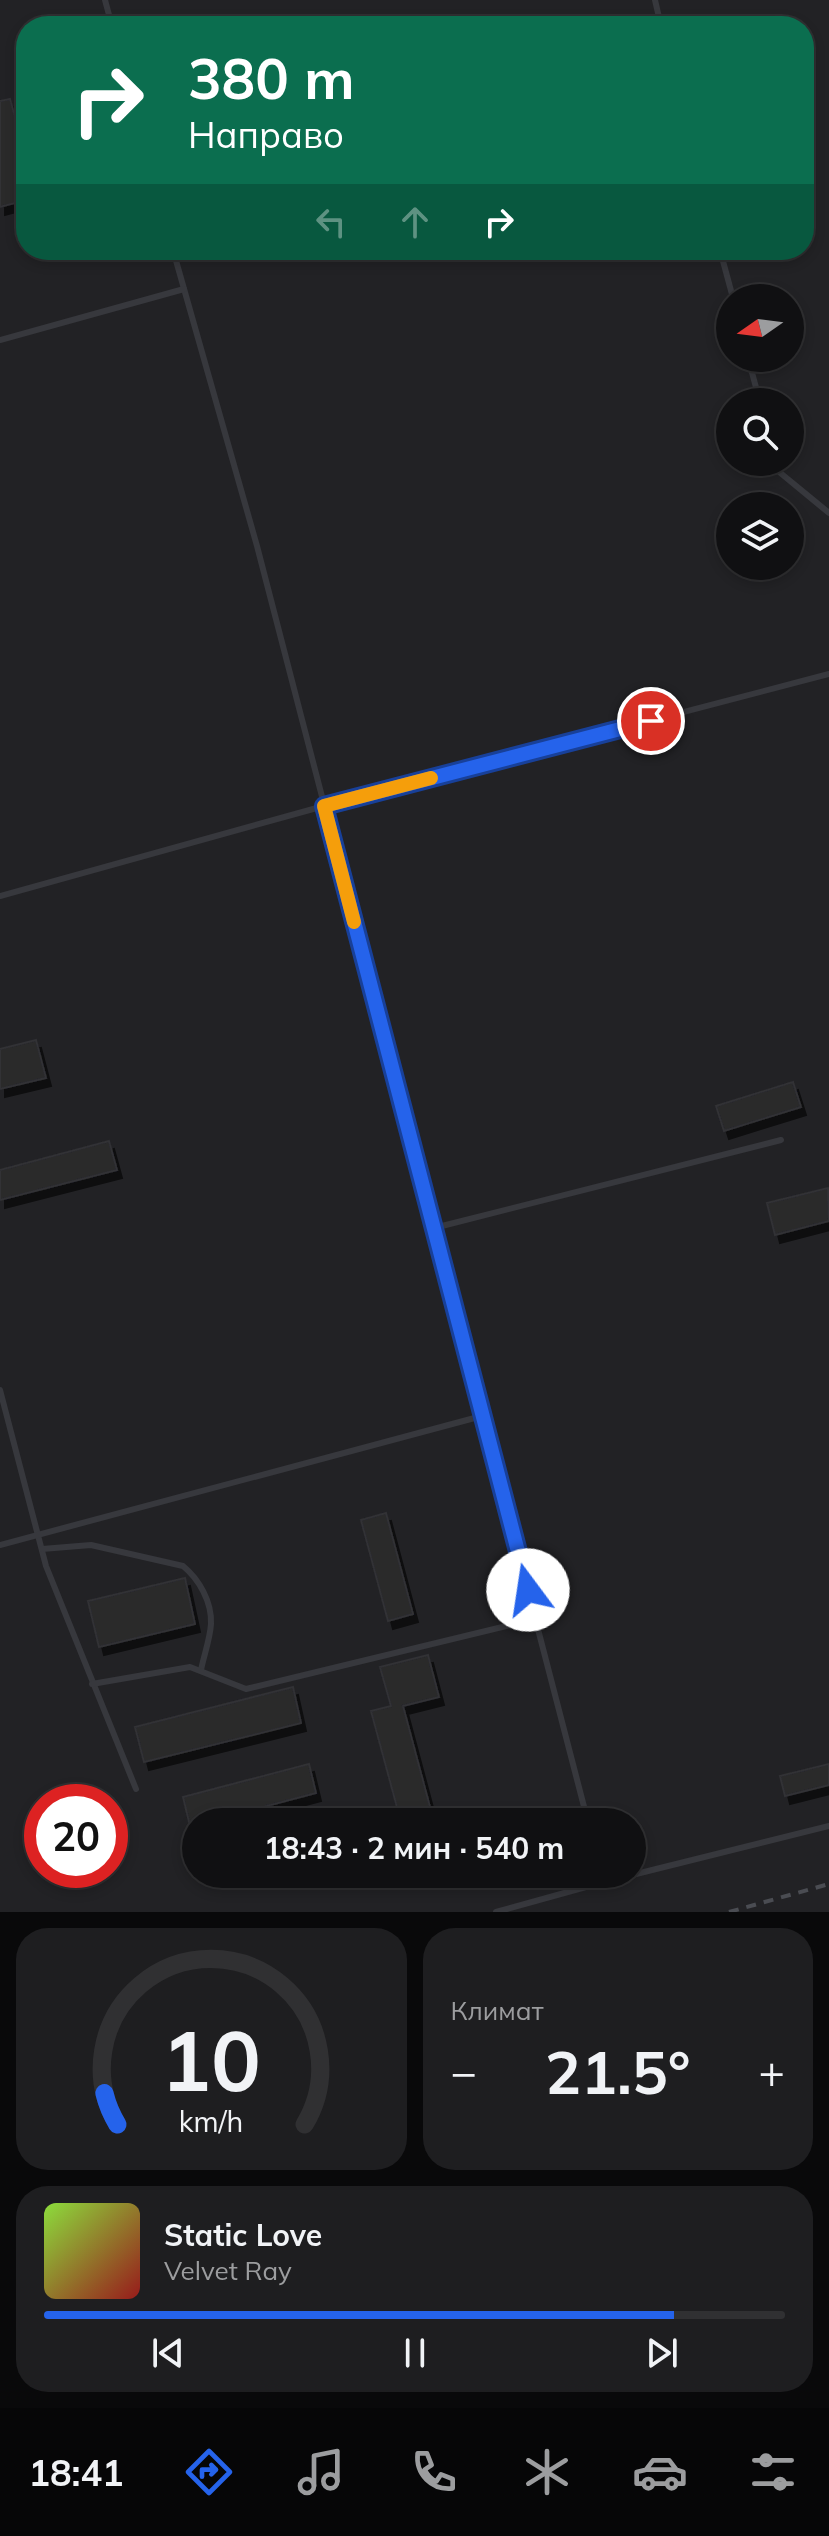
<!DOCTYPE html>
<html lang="ru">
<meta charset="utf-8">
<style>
body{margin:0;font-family:Mulish,sans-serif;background:#1e1e20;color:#f1f3f6;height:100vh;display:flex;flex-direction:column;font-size:30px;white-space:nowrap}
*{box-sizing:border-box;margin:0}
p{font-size:26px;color:#9c9d9f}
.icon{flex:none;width:44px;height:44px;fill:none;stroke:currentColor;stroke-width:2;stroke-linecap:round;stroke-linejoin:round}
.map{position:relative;height:1912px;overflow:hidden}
.drawer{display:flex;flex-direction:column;gap:16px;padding:16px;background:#09090a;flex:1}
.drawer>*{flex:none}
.top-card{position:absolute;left:16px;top:16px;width:798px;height:244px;border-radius:32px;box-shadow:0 4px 12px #0003,0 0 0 2px #303032;background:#0b6e4f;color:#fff;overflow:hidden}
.needle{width:52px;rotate:256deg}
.fabs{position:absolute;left:716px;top:284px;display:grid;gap:16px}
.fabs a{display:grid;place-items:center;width:88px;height:88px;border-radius:50%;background:#101012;box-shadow:0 4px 12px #0003,0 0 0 2px #303032;font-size:40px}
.speed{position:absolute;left:24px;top:1784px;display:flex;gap:16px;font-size:40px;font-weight:700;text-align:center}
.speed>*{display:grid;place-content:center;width:104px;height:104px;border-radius:50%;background:#101012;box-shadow:0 4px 12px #0003,0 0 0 2px #303032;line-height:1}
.speed .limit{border:12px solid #d22;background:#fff;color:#111}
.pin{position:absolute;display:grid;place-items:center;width:68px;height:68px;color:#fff;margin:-34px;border:4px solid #fff;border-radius:50%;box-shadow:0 2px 8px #0007}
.me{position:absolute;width:88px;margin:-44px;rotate:346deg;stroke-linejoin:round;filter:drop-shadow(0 0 6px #0008)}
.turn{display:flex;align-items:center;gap:28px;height:168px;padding:0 40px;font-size:36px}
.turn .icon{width:104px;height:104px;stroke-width:2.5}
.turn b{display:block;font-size:56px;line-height:68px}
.lanes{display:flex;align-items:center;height:76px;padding:0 40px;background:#0003;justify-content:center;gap:40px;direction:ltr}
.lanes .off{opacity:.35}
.big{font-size:60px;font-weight:700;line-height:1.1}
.drawer .widget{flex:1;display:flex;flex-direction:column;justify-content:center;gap:12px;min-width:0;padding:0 28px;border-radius:32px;background:#1e1e20}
.drawer .dial{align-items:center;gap:0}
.dial svg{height:208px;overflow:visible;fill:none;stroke:#303032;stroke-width:7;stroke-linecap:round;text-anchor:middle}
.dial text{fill:#f1f3f6;stroke:none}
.song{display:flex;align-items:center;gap:24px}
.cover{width:96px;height:96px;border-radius:12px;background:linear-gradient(135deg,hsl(90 70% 55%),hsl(0 70% 35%))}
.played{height:8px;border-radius:4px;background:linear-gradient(90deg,#2563eb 85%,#303032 85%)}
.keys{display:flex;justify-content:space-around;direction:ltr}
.heat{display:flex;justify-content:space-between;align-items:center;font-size:44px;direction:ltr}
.drawer .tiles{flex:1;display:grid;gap:16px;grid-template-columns:1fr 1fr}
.widget:last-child{grid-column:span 2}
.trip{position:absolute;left:182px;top:1808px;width:464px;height:80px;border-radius:40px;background:#101012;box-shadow:0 4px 12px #0003,0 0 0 2px #303032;font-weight:700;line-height:80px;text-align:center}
.dock{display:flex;height:128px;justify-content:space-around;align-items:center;background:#060607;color:#9c9d9f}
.dock .icon{width:56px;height:56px}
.dock .selected{color:#2563eb}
.dock b{font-size:36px;color:#f1f3f6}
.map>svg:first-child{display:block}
.built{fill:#222225;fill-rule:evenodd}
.building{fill:#29292c;stroke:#303034;stroke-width:2;filter:url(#shadow)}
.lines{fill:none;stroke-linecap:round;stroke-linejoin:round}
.service{stroke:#37383d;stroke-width:6}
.rail{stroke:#4a4c52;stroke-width:4;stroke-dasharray:10 8;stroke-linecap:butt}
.route-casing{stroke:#184099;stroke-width:20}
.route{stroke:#2563eb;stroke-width:14}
.slow{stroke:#f59e0b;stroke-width:14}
</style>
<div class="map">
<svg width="829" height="1912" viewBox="0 0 829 1912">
<defs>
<filter id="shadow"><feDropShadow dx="5" dy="8" stdDeviation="0" flood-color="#0009"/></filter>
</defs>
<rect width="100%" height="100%" fill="#161618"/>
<!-- built -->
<path class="built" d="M0,0H829V1912H0ZM26,26H804V250H26ZM730,298H790V358H730ZM730,402H790V462H730ZM730,506H790V566H730ZM42,1802H110V1870H42ZM196,1822H632V1874H196Z"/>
<!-- building -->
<g class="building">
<polygon points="10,99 26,157 26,200 0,207 0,101"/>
<polygon points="36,1040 46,1078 0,1089 0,1049"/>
<polygon points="793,1082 801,1107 724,1131 716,1106"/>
<polygon points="109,1141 117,1170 0,1200 0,1170"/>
<polygon points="828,1188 829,1221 775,1235 767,1203"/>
<polygon points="386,1513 413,1614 388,1621 361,1520"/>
<polygon points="185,1578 195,1624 99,1647 88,1601"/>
<polygon points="428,1655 439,1697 403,1706 434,1822 401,1822 371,1711 391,1706 380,1667"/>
<polygon points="293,1687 301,1723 144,1762 135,1727"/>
<polygon points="309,1764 316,1793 206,1822 196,1822 196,1824 190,1826 183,1797"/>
<polygon points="829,1764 829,1785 785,1796 780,1776"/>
</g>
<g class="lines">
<!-- service -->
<g class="service">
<polyline points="105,0 112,26"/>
<polyline points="655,0 661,26"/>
<polyline points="173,250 257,546 588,1822"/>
<polyline points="720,250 733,298"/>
<polyline points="0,340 184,289"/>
<polyline points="748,358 760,402"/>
<polyline points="776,462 778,471 829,513"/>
<polyline points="0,896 324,806 829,674"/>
<polyline points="434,1228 781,1140"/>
<polyline points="0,1390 46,1566 136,1789"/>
<polyline points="0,1545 482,1416"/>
<path d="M42,1549L91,1545L183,1566C199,1579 212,1602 211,1624C210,1639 204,1655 201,1670"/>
<polyline points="92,1684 190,1667 246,1689 535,1619"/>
<polyline points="496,1912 604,1882 829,1826"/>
</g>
<!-- rail -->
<polyline class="rail" points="729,1912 829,1884"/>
</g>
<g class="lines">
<!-- route casing -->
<g class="route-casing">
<polyline id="route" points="528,1590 324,806 651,721"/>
</g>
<!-- route -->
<use href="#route" class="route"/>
<!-- slow -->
<polyline class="slow" points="354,922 324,806 431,778"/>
</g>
</svg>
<div class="fabs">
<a><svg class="needle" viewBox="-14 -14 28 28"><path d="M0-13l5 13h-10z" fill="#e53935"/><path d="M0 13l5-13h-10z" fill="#9c9d9f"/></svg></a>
<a><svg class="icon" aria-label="search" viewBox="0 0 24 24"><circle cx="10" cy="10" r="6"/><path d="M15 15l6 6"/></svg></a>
<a><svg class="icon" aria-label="layers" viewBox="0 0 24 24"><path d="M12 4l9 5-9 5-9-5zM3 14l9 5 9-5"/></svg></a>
</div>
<div class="speed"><div class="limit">20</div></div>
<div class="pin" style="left:651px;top:721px;background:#d93025"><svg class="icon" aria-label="arrive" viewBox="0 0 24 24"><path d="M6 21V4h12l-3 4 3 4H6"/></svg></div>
<svg class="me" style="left:528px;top:1590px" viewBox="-20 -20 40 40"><circle r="19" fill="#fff"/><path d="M0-13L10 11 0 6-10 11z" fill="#2563eb"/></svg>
<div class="trip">18:43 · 2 мин · 540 m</div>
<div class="top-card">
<div class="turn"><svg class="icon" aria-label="right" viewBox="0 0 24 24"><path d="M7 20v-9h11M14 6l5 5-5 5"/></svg><div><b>380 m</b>Направо</div></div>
<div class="lanes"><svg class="icon off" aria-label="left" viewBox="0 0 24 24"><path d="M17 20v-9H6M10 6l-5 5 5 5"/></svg><svg class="icon off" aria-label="ahead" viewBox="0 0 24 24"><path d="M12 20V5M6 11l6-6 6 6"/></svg><svg class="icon" aria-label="right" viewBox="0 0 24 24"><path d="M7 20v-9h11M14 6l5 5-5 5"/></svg></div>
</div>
</div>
<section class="drawer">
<div class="tiles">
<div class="widget dial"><svg viewBox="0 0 100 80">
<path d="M14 69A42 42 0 1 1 86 69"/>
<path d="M14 69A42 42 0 0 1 9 57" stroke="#2563eb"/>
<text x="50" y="56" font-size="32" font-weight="700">10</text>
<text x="50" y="72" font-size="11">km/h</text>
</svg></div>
<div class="widget"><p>Климат</p>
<div class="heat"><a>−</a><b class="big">21.5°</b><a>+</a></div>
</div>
<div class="widget">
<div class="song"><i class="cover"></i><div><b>Static Love</b><p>Velvet Ray</p></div></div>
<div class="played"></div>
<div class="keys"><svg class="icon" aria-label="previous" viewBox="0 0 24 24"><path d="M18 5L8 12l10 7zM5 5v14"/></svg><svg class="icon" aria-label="pause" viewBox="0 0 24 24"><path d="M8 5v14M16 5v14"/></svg><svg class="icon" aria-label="next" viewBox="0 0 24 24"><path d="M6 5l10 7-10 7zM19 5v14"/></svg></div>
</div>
</div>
</section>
<nav class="dock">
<b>18:41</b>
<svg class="icon selected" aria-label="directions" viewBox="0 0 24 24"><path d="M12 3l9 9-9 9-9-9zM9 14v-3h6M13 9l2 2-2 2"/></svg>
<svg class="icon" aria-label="music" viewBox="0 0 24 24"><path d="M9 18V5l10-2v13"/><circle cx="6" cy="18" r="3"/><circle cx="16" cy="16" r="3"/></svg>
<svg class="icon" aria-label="phone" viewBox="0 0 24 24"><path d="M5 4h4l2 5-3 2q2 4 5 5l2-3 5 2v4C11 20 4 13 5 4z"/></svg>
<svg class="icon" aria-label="climate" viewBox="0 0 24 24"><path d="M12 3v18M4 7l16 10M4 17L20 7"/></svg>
<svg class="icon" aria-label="car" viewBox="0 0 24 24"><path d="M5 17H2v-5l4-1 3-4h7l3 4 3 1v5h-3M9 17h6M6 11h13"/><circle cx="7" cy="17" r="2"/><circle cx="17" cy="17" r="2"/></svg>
<svg class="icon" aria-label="filters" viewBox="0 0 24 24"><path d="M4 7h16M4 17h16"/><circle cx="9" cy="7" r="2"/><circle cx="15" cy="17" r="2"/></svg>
</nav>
